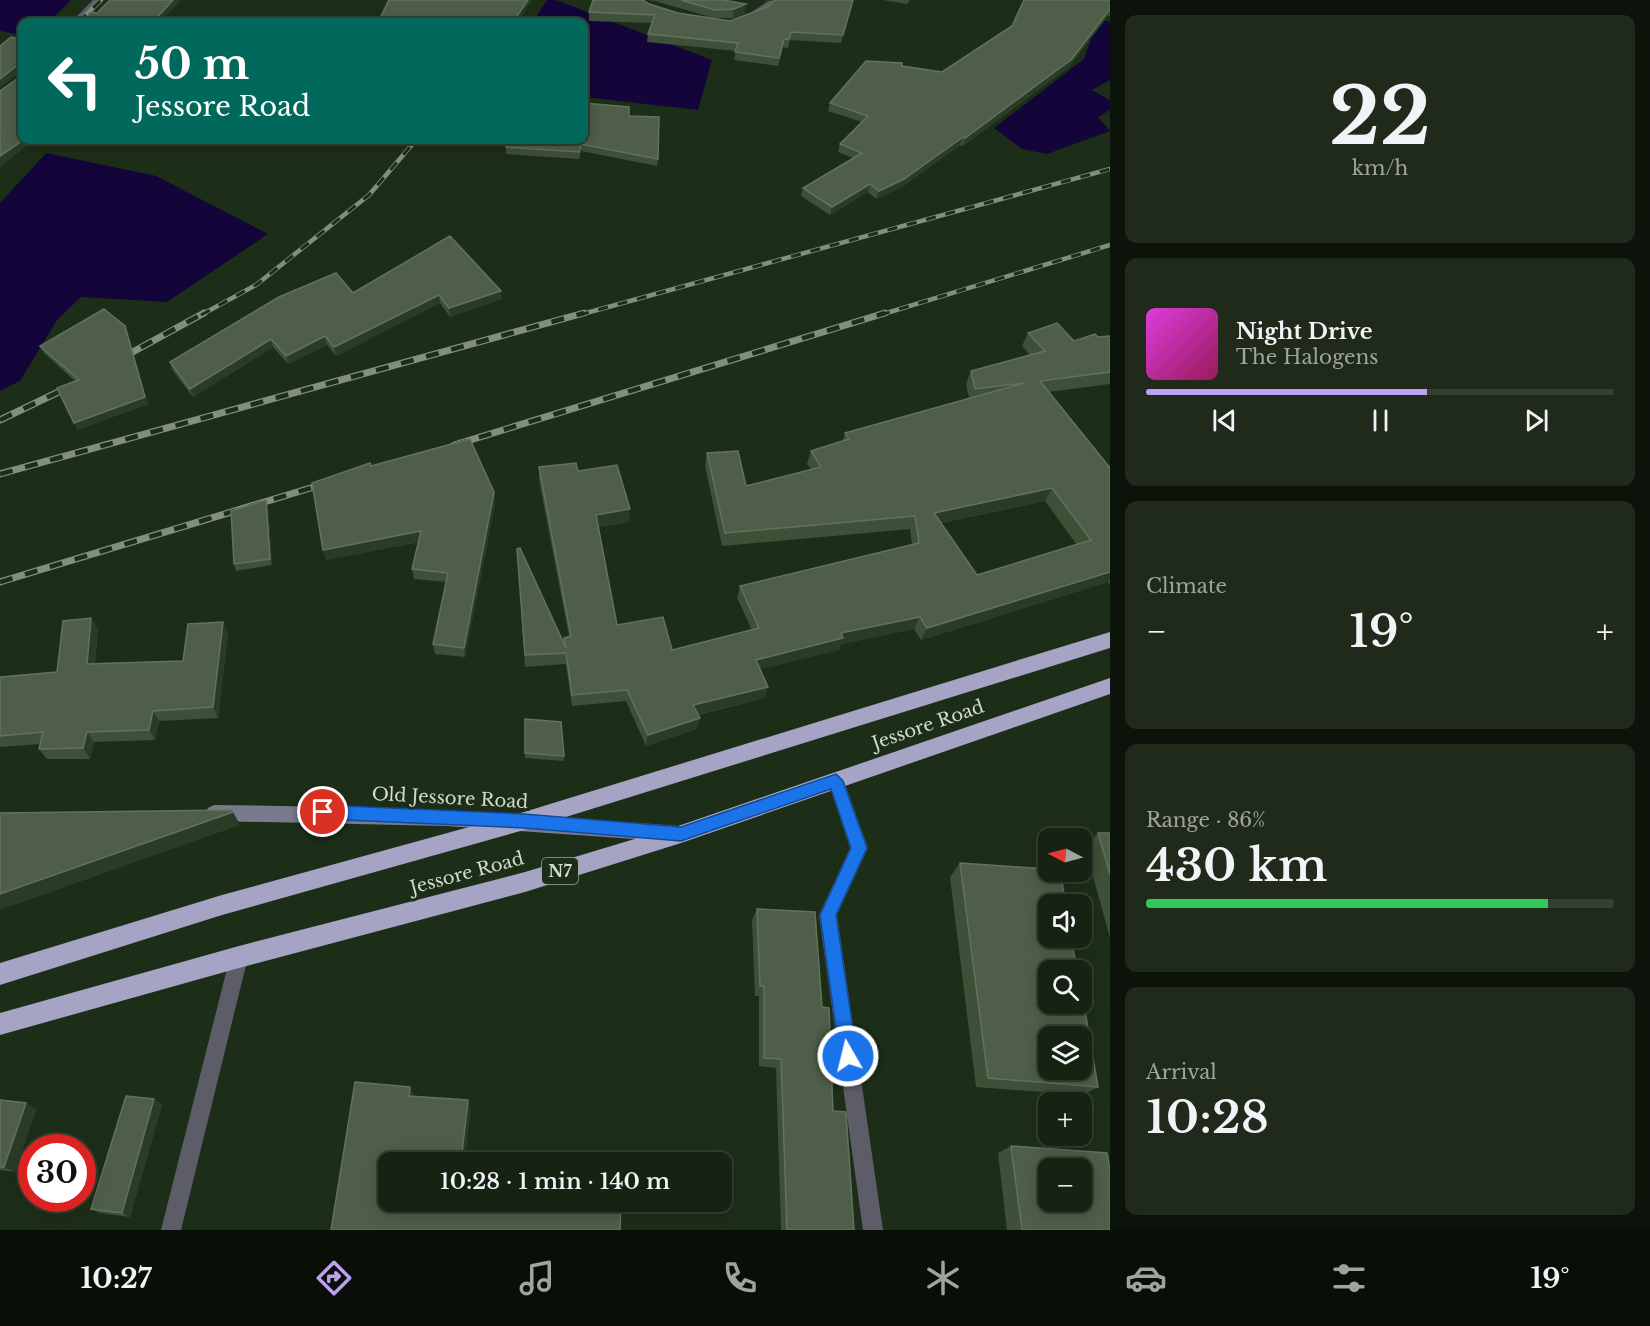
<!DOCTYPE html>
<meta charset="utf-8">
<style>
body{margin:0;font-family:"Libre Baskerville",serif;background:#1f2a1b;color:#f1f3f6;height:100vh;display:flex;flex-direction:column;font-size:22px;white-space:nowrap}
*{box-sizing:border-box;margin:0}
p{font-size:20px;color:#9ea49f}
.icon{flex:none;width:33px;height:33px;fill:none;stroke:currentColor;stroke-width:2;stroke-linecap:round;stroke-linejoin:round}
.map{position:relative;flex:1;overflow:hidden}
.details{display:flex;flex-direction:column;gap:15px;padding:15px;background:#0c130a;width:540px}
.details>*{flex:none}
.hud{position:absolute;left:18px;top:18px;width:570px;height:126px;border-radius:12px;box-shadow:0 3px 15px #0003,0 0 0 2px #353f32;background:#00695c;color:#fff;overflow:hidden}
.needle{width:39px;rotate:276deg}
.fabs{position:absolute;left:1038px;top:828px;display:grid;gap:12px}
.fabs a{display:grid;place-items:center;width:54px;height:54px;border-radius:12px;background:#162212;box-shadow:0 3px 15px #0003,0 0 0 2px #353f32;font-size:30px}
.speed{position:absolute;left:18px;top:1134px;display:flex;gap:12px;font-size:30px;font-weight:700;text-align:center}
.speed>*{display:grid;place-content:center;width:78px;height:78px;border-radius:50%;background:#162212;box-shadow:0 3px 15px #0003,0 0 0 2px #353f32;line-height:1}
.speed .limit{border:9px solid #d22;background:#fff;color:#111}
.pin{position:absolute;display:grid;place-items:center;width:51px;height:51px;color:#fff;margin:-26px;border:3px solid #fff;border-radius:50%;box-shadow:0 2px 6px #0007}
.me{position:absolute;width:66px;margin:-33px;rotate:352deg;stroke-linejoin:round;filter:drop-shadow(0 0 4px #0008)}
.turn{display:flex;align-items:center;gap:21px;height:126px;padding:0 18px;font-size:27px}
.turn .icon{width:78px;height:78px;stroke-width:2.5}
.turn b{display:block;font-size:42px;line-height:51px}
.big{font-size:45px;font-weight:600;line-height:1.1}
.details .widget{flex:1;display:flex;flex-direction:column;justify-content:center;gap:9px;min-width:0;padding:0 21px;border-radius:12px;background:#1f2a1b}
.details .dial{align-items:center;gap:0}
.dial b{font-size:78px;line-height:1}
.song{display:flex;align-items:center;gap:18px}
.cover{width:72px;height:72px;border-radius:9px;background:linear-gradient(135deg,hsl(300 70% 55%),hsl(330 70% 35%))}
.played{height:6px;border-radius:3px;background:linear-gradient(90deg,#bca0f2 60%,#353f32 60%)}
.keys{display:flex;justify-content:space-around;direction:ltr}
.heat{display:flex;justify-content:space-between;align-items:center;font-size:33px;direction:ltr}
.charge{height:9px;border-radius:4px;background:linear-gradient(90deg,#34c759 86%,#353f32 0)}
.trip{position:absolute;left:378px;top:1152px;width:354px;height:60px;border-radius:12px;background:#162212;box-shadow:0 3px 15px #0003,0 0 0 2px #353f32;font-weight:600;line-height:60px;text-align:center}
.menu{display:flex;height:96px;justify-content:space-around;align-items:center;background:#090e07;color:#9ea49f}
.menu .icon{width:42px;height:42px}
.menu .current{color:#bca0f2}
.menu b{font-size:27px;color:#f1f3f6}
main{display:flex;flex:1;min-height:0}
.map>svg:first-child{display:block}
.water{fill:#130539}
.lines{fill:none;stroke-linecap:round;stroke-linejoin:round}
.street{fill:#5d5d6a;fill-rule:evenodd}
.secondary{fill:#7a7a8e;fill-rule:evenodd}
.highway{fill:#a5a4c4;fill-rule:evenodd}
.rail-far1-casing{stroke:#828f7e;stroke-width:4.5}
.rail-casing{stroke:#828f7e;stroke-width:7}
.rail-far1{stroke:#1d2e18;stroke-width:3;stroke-dasharray:10;stroke-linecap:butt}
.rail{stroke:#1d2e18;stroke-width:4.5;stroke-dasharray:13;stroke-linecap:butt}
.wall{fill:#3e5038;fill-rule:evenodd}
.shaded-wall{fill:#2a3c25}
.building{fill:#4e5e48;stroke:#62725d;stroke-width:1.5;fill-rule:evenodd}
.route{fill:#1a73e8;stroke:#114b97;stroke-width:1.5}
.labels{text-anchor:middle;dominant-baseline:central;stroke-width:6;stroke-linejoin:round;paint-order:stroke}
.shield{fill:#1d2e18;stroke:#9aa797;stroke-width:1.5}
.shield-label{font-size:16px;font-weight:bold;fill:#d0dbcd}
.street-label{font-size:18px;fill:#d0dbcd;stroke:#1d2e18}
</style>
<main>
<div class="map">
<svg width="1110" height="1230" viewBox="0 0 1110 1230">
<rect width="100%" height="100%" fill="#1d2e18"/>
<!-- water -->
<g class="water">
<polygon points="0,0 71,0 49,22 22,22 22,35 0,31"/>
<polygon points="547,0 556,0 712,60 698,110 584,97 584,22 533,22"/>
<polygon points="1098,18 1110,22 1110,80 1092,90 1110,100 1110,110 1098,117 1110,131 1047,154 1022,149 994,128 1084,59"/>
<polygon points="46,153 156,176 268,234 167,302 81,297 57,320 20,381 0,391 0,203"/>
</g>
<g class="lines">
<!-- street -->
<g class="street">
<polygon points="93,0 103,0 81,22 71,22"/>
<polygon points="770,0 782,0 752,20 746,20 746,16"/>
<polygon points="836,774 842,776 844,781 868,848 837,915 883,1230 863,1230 819,915 850,848 828,781 830,776"/>
<polygon points="239,948 245,951 248,957 181,1230 161,1230 230,957 233,951"/>
</g>
<!-- secondary -->
<path class="secondary" d="M214,805C369,806 523,814 678,826L684,828L686,834L684,840L678,842L446,826L214,821L208,818L206,813L208,808Z"/>
<!-- highway -->
<g class="highway">
<polygon points="1110,632 1110,648 524,830 222,915 0,985 0,963 222,895 524,812"/>
<polygon points="1110,678 1110,694 681,843 525,892 239,968 0,1035 0,1013 239,946 525,872 681,825"/>
</g>
<!-- rail-far1 casing -->
<g class="rail-far1-casing">
<g id="rail-far1">
<polyline points="79,22 101,0"/>
<polyline points="201,315 256,285 369,195 416,140"/>
<polyline points="579,315 1110,169"/>
<polyline points="880,315 1110,245"/>
</g>
</g>
<!-- rail casing -->
<g class="rail-casing">
<g id="rail">
<polyline points="118,360 204,313"/>
<polyline points="0,420 73,385"/>
<polyline points="454,445 885,313"/>
<polyline points="0,474 584,313"/>
<polyline points="0,582 327,483"/>
</g>
</g>
<!-- rail-far1 -->
<use href="#rail-far1" class="rail-far1"/>
<!-- rail -->
<use href="#rail" class="rail"/>
</g>
<!-- wall -->
<g class="wall">
<polygon points="647,0 723,0 745,13 733,18 714,18 655,1"/>
<polygon points="776,0 853,0 841,43 790,40 788,48 783,47 778,66 734,60 736,51 647,42 648,34 652,23 589,21 589,12 649,4 678,13 730,21 767,7"/>
<polygon points="883,0 910,0 907,4"/>
<polygon points="1110,0 1110,16 1108,16 1069,67 963,146 960,145 902,187 876,199 868,192 830,215 801,196 803,188 853,158 838,152 840,144 862,122 828,111 830,103 902,66 942,72"/>
<polygon points="629,116 658,159 657,166 581,151 579,159 506,154 506,147"/>
<polygon points="450,236 502,299 450,317 440,303 336,356 327,345 288,364 273,347 193,397 173,371 170,362 353,293"/>
<polygon points="125,326 148,404 77,430 76,382 44,353 40,346"/>
<path d="M1028,333L1074,341L1110,336V384L1049,392L1110,468V585L1108,582L921,640L914,629L841,644L839,650L760,669L765,698L698,715L697,729L646,746L626,701L572,706L566,664L525,667L517,549L564,645V638L569,636L539,480V467L578,471L629,522L598,527L617,625L672,650L752,630L737,598L740,586L912,544L910,529L722,546L705,466L707,453L746,486L811,469L807,464L811,451L842,442L845,433L969,398L966,384L971,371L1030,355L1022,346ZM1045,501L1077,545L977,575L941,523Z"/>
<polygon points="371,466 494,492 495,503 465,657 435,654 433,644 446,582 414,579 412,569 419,542 326,560"/>
<polygon points="268,506 272,565 236,571 234,564"/>
<polygon points="98,629 95,663 183,661 228,634 218,718 159,721 155,740 94,742 90,759 47,759 39,749 40,744 0,747 0,677 57,672"/>
<polygon points="525,753 564,756 564,761 525,758"/>
<polygon points="1098,833 1110,833 1110,938 1085,847"/>
<polygon points="960,863 1098,1087 1083,1095 976,1087 950,877"/>
<polygon points="757,909 822,1007 833,1111 854,1230 781,1230 776,1068 759,1066 759,996 755,996 752,920"/>
<polygon points="154,1099 162,1105 130,1217 100,1213 91,1209"/>
<polygon points="0,1100 36,1109 15,1172 0,1170"/>
<polygon points="1011,1146 1110,1230 1007,1230 998,1153"/>
</g>
<!-- shaded-wall -->
<g class="shaded-wall">
<polygon points="173,0 181,0 161,22 153,22"/>
<polygon points="528,0 532,0 518,22 513,22"/>
<polygon points="764,0 775,0 764,2"/>
<polygon points="746,4 745,13 733,18 734,9"/>
<polygon points="1110,9 1108,16 1069,67 963,146 965,138"/>
<polygon points="19,64 22,71 0,88 0,79"/>
<polygon points="22,106 22,117 18,112"/>
<polygon points="963,137 960,145 902,187 876,199 879,191"/>
<polygon points="23,140 35,140 3,164 0,168 0,156"/>
<polygon points="870,184 868,192 830,215 832,207"/>
<polygon points="501,291 502,299 450,317 449,308"/>
<polygon points="439,295 440,303 336,356 334,347"/>
<polygon points="125,326 148,404 77,430 74,423"/>
<polygon points="325,336 327,345 288,364 286,356"/>
<polygon points="271,339 273,347 193,397 190,389"/>
<polygon points="1052,488 1045,501 929,525 934,513"/>
<polygon points="494,492 495,503 465,657 464,648"/>
<polygon points="266,500 268,506 272,565 270,559"/>
<polygon points="630,509 629,522 595,527 596,515"/>
<polygon points="421,531 423,541 326,560 323,550"/>
<polygon points="1110,572 1110,579 1108,582 921,640 927,628"/>
<polygon points="920,617 914,629 841,644 839,650 753,671 756,660 841,633"/>
<polygon points="91,618 98,629 94,675 87,664"/>
<polygon points="223,622 228,634 218,718 213,707"/>
<polygon points="768,687 765,698 691,716 693,705"/>
<polygon points="153,711 159,721 155,740 149,730"/>
<polygon points="700,718 697,729 646,746 648,735"/>
<polygon points="87,732 94,742 90,759 83,748"/>
<polygon points="232,810 240,825 0,910 0,894"/>
<polygon points="410,1087 414,1095 413,1104 409,1096"/>
<polygon points="154,1099 162,1105 130,1217 122,1213"/>
<polygon points="468,1100 471,1108 465,1162 461,1162"/>
<polygon points="26,1103 36,1109 15,1172 4,1167"/>
</g>
<!-- building -->
<g class="building">
<polygon points="110,0 173,0 153,22 81,22 91,12 97,13"/>
<polygon points="389,0 528,0 513,22 378,22"/>
<polygon points="593,0 643,0 649,4 678,13 730,21 767,7 776,0 853,0 843,35 791,32 789,39 784,39 779,58 735,52 738,43 648,34 655,15 589,12"/>
<polygon points="681,0 723,0 746,4 734,9 715,10"/>
<polygon points="1024,0 1110,0 1110,9 1072,59 965,138 963,137 904,179 879,191 870,184 832,207 803,188 862,153 840,144 868,116 830,103 866,61 902,63 902,66 942,72 1012,26"/>
<polygon points="11,37 22,40 22,106 18,112 22,114 23,140 0,156 0,91 21,76 19,64 0,79 0,46"/>
<polygon points="584,103 629,107 629,116 659,117 658,159 581,144 579,152 506,147 507,140 584,140"/>
<polygon points="450,236 501,291 449,308 439,295 334,347 325,336 286,356 271,339 190,389 170,362 279,297 336,273 353,293"/>
<polygon points="104,309 125,326 145,397 74,423 57,388 79,380 40,346"/>
<path d="M1057,323L1074,341L1095,334L1098,337L1110,336V372L1040,381L1110,468V572L927,628L920,617L841,633L843,638L756,660L768,687L693,705L700,718L648,735L627,690L572,695L566,653L525,655L517,549L520,548L566,648L564,638L571,636L539,467L576,463L578,471L617,465L630,509L596,515L617,625L663,617L672,650L759,628L740,586L919,543L915,516L725,533L707,453L738,451L746,486L821,467L811,451L849,439L845,433L1024,383L975,389L971,371L1045,351L1028,333ZM1052,488L1091,540L977,575L934,513Z"/>
<polygon points="470,439 494,492 464,648 433,644 448,573 412,569 421,531 323,550 312,483 370,463 371,466"/>
<polygon points="266,500 270,559 234,564 231,511"/>
<polygon points="91,618 87,664 183,661 188,624 223,622 213,707 153,711 149,730 87,732 83,748 39,749 43,732 0,736 0,677 57,672 63,621"/>
<polygon points="525,719 561,722 564,756 525,753"/>
<polygon points="232,810 233,812 0,894 0,813"/>
<polygon points="1098,833 1110,833 1110,874"/>
<path d="M960,863L1048,869V872H1060L1066,904H1048V938H1071L1077,970H1048V1004H1082V993L1098,1087L988,1078ZM1048,1036H1082V1070H1048Z"/>
<polygon points="757,909 815,912 822,1007 829,1008 833,1111 846,1112 854,1230 787,1230 781,1059 764,1058 764,986 760,986"/>
<polygon points="355,1082 410,1087 409,1096 468,1100 461,1162 388,1162 388,1202 621,1202 620,1230 331,1230"/>
<polygon points="126,1096 154,1099 122,1213 91,1209"/>
<polygon points="0,1100 26,1103 4,1167 0,1167"/>
<path d="M1011,1146L1107,1153L1110,1170V1230H1022ZM1048,1168H1082V1202H1048Z"/>
</g>
<!-- route -->
<polygon class="route" points="836,774 843,781 867,848 836,915 857,1056 854,1062 848,1065 842,1062 840,1056 820,915 851,848 831,789 681,841 524,828 323,819 317,817 315,812 317,807 323,805 524,814 681,827"/>
<g class="labels">
<!-- shield labels -->
<rect class="shield" x="542" y="858" width="36" height="26" rx="4.5"/>
<g class="shield-label">
<text x="560" y="871">N7</text>
</g>
<!-- street labels -->
<g class="street-label">
<text transform="translate(928 725) rotate(-19)">Jessore Road</text>
<text transform="translate(450 798) rotate(3)">Old Jessore Road</text>
<text transform="translate(467 873) rotate(-15)">Jessore Road</text>
</g>
</g>
</svg>
<div class="fabs">
<a><svg class="needle" viewBox="-14 -14 28 28"><path d="M0-13l5 13h-10z" fill="#e53935"/><path d="M0 13l5-13h-10z" fill="#9ea49f"/></svg></a>
<a><svg class="icon" aria-label="sound" viewBox="0 0 24 24"><path d="M4 9h4l5-4v14l-5-4H4zM17 9q2 3 0 6"/></svg></a>
<a><svg class="icon" aria-label="search" viewBox="0 0 24 24"><circle cx="10" cy="10" r="6"/><path d="M15 15l6 6"/></svg></a>
<a><svg class="icon" aria-label="layers" viewBox="0 0 24 24"><path d="M12 4l9 5-9 5-9-5zM3 14l9 5 9-5"/></svg></a>
<a>+</a>
<a>−</a>
</div>
<div class="speed"><div class="limit">30</div></div>
<div class="pin" style="left:323px;top:812px;background:#d93025"><svg class="icon" aria-label="arrive" viewBox="0 0 24 24"><path d="M6 21V4h12l-3 4 3 4H6"/></svg></div>
<svg class="me" style="left:848px;top:1056px" viewBox="-20 -20 40 40"><circle r="17" fill="#1a73e8" stroke="#fff" stroke-width="3"/><path d="M0-11L8 9 0 5-8 9z" fill="#fff"/></svg>
<div class="trip">10:28 · 1 min · 140 m</div>
<div class="hud">
<div class="turn"><svg class="icon" aria-label="left" viewBox="0 0 24 24"><path d="M17 20v-9H6M10 6l-5 5 5 5"/></svg><div><b>50 m</b>Jessore Road</div></div>
</div>
</div>
<section class="details">
<div class="widget dial"><b>22</b><p>km/h</p></div>
<div class="widget">
<div class="song"><i class="cover"></i><div><b>Night Drive</b><p>The Halogens</p></div></div>
<div class="played"></div>
<div class="keys"><svg class="icon" aria-label="previous" viewBox="0 0 24 24"><path d="M18 5L8 12l10 7zM5 5v14"/></svg><svg class="icon" aria-label="pause" viewBox="0 0 24 24"><path d="M8 5v14M16 5v14"/></svg><svg class="icon" aria-label="next" viewBox="0 0 24 24"><path d="M6 5l10 7-10 7zM19 5v14"/></svg></div>
</div>
<div class="widget"><p>Climate</p>
<div class="heat"><a>−</a><b class="big">19°</b><a>+</a></div>
</div>
<div class="widget"><p>Range · 86%</p><b class="big">430 km</b><div class="charge"></div></div>
<div class="widget"><p>Arrival</p><b class="big">10:28</b></div>
</section>
</main>
<nav class="menu">
<b>10:27</b>
<svg class="icon current" aria-label="directions" viewBox="0 0 24 24"><path d="M12 3l9 9-9 9-9-9zM9 14v-3h6M13 9l2 2-2 2"/></svg>
<svg class="icon" aria-label="music" viewBox="0 0 24 24"><path d="M9 18V5l10-2v13"/><circle cx="6" cy="18" r="3"/><circle cx="16" cy="16" r="3"/></svg>
<svg class="icon" aria-label="phone" viewBox="0 0 24 24"><path d="M5 4h4l2 5-3 2q2 4 5 5l2-3 5 2v4C11 20 4 13 5 4z"/></svg>
<svg class="icon" aria-label="climate" viewBox="0 0 24 24"><path d="M12 3v18M4 7l16 10M4 17L20 7"/></svg>
<svg class="icon" aria-label="car" viewBox="0 0 24 24"><path d="M5 17H2v-5l4-1 3-4h7l3 4 3 1v5h-3M9 17h6M6 11h13"/><circle cx="7" cy="17" r="2"/><circle cx="17" cy="17" r="2"/></svg>
<svg class="icon" aria-label="filters" viewBox="0 0 24 24"><path d="M4 7h16M4 17h16"/><circle cx="9" cy="7" r="2"/><circle cx="15" cy="17" r="2"/></svg>
<b>19°</b>
</nav>
